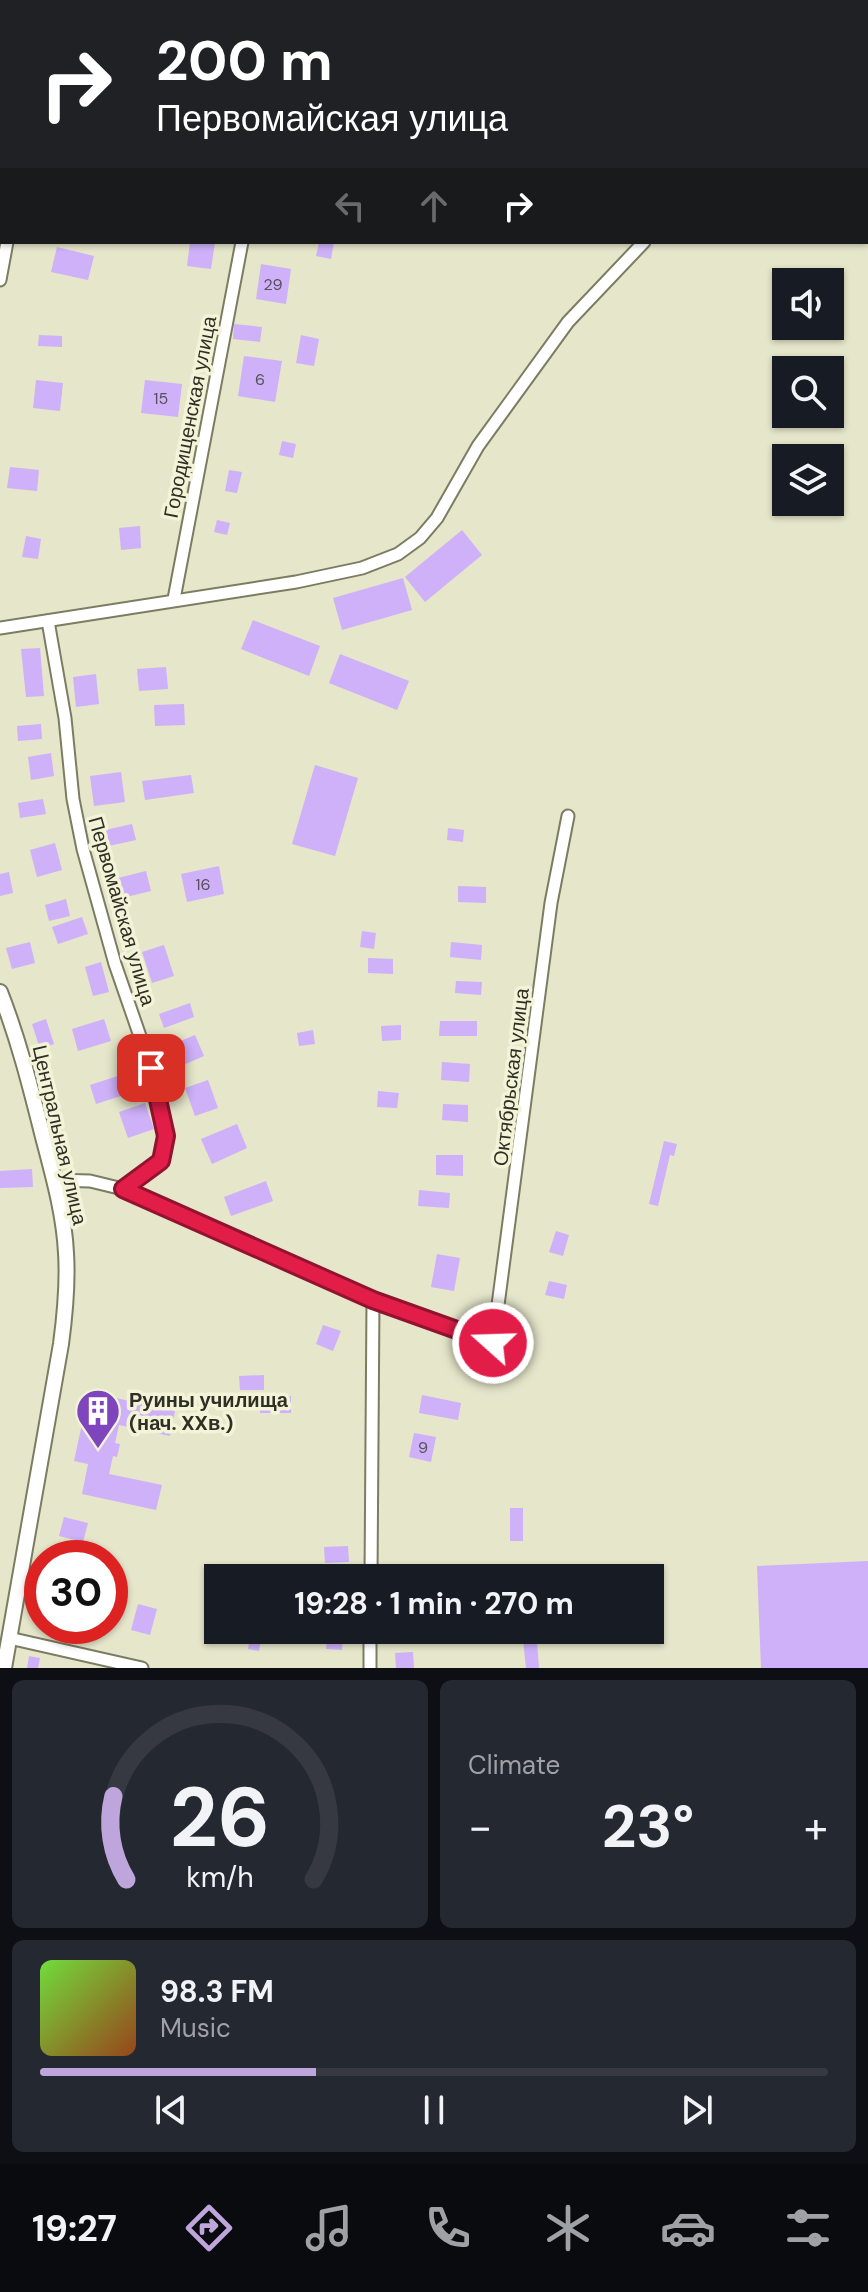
<!DOCTYPE html>
<meta charset="utf-8">
<style>
body{margin:0;font-family:"DM Sans",sans-serif;background:#242831;color:#f1f3f6;height:100vh;display:flex;flex-direction:column;font-size:30px;white-space:nowrap}
*{box-sizing:border-box;margin:0}
p{font-size:26px;color:#9ea1a6}
.icon{flex:none;width:44px;height:44px;fill:none;stroke:currentColor;stroke-width:2;stroke-linecap:round;stroke-linejoin:round}
.map{position:relative;height:1668px;overflow:hidden}
.sheet{display:flex;flex-direction:column;gap:12px;padding:12px;background:#0d0f14;flex:1}
.sheet>*{flex:none}
.banner{position:absolute;left:0px;top:0px;width:868px;height:244px;box-shadow:0 2px 6px #0004;background:#202124;color:#fff;overflow:hidden}
.buttons{position:absolute;left:772px;top:268px;display:grid;gap:16px}
.buttons a{display:grid;place-items:center;width:72px;height:72px;border-radius:0px;background:#171b24;box-shadow:0 2px 6px #0004;font-size:40px}
.speed{position:absolute;left:24px;top:1540px;display:flex;gap:16px;font-size:40px;font-weight:700;text-align:center}
.speed>*{display:grid;place-content:center;width:104px;height:104px;border-radius:50%;background:#171b24;box-shadow:0 2px 6px #0004;line-height:1}
.speed .limit{border:12px solid #d22;background:#fff;color:#111}
.pin{position:absolute;display:grid;place-items:center;width:68px;height:68px;color:#fff;margin:-34px;border-radius:16px;box-shadow:0 4px 12px #0006}
.me{position:absolute;width:88px;margin:-44px;rotate:290deg;stroke-linejoin:round;filter:drop-shadow(0 0 6px #0008)}
.turn{display:flex;align-items:center;gap:28px;height:168px;padding:0 24px;font-size:36px}
.turn .icon{width:104px;height:104px;stroke-width:2.5}
.turn b{display:block;font-size:56px;line-height:68px}
.lanes{display:flex;align-items:center;height:76px;padding:0 24px;background:#0003;justify-content:center;gap:40px;direction:ltr}
.lanes .off{opacity:.35}
.big{font-size:60px;font-weight:700;line-height:1.1}
.sheet .widget{flex:1;display:flex;flex-direction:column;justify-content:center;gap:12px;min-width:0;padding:0 28px;border-radius:12px;background:#242831}
.sheet .dial{align-items:center;gap:0}
.dial svg{height:208px;overflow:visible;fill:none;stroke:#363941;stroke-width:7;stroke-linecap:round;text-anchor:middle}
.dial text{fill:#f1f3f6;stroke:none}
.song{display:flex;align-items:center;gap:24px}
.cover{width:96px;height:96px;border-radius:12px;background:linear-gradient(135deg,hsl(100 70% 55%),hsl(20 70% 35%))}
.played{height:8px;border-radius:4px;background:linear-gradient(90deg,#bea5dc 35%,#363941 35%)}
.keys{display:flex;justify-content:space-around;direction:ltr}
.heat{display:flex;justify-content:space-between;align-items:center;font-size:44px;direction:ltr}
.sheet .tiles{flex:1;display:grid;gap:12px;grid-template-columns:1fr 1fr}
.widget:last-child{grid-column:span 2}
.trip{position:absolute;left:204px;top:1564px;width:460px;height:80px;border-radius:0px;background:#171b24;box-shadow:0 2px 6px #0004;font-weight:700;line-height:80px;text-align:center}
.tabs{display:flex;height:128px;justify-content:space-around;align-items:center;background:#090b0e;color:#9ea1a6}
.tabs .icon{width:56px;height:56px}
.tabs .current{color:#bea5dc}
.tabs b{font-size:36px;color:#f1f3f6}
.map>svg:first-child{display:block}
.building{fill:#ceb1f8}
.lines{fill:none;stroke-linecap:round;stroke-linejoin:round}
.minor-casing{stroke:#7c7c63;stroke-width:15}
.tertiary-casing{stroke:#7c7c63;stroke-width:18}
.minor{stroke:#fff;stroke-width:11}
.tertiary{stroke:#fff;stroke-width:14}
.route-casing{stroke:#92132f;stroke-width:20}
.route{stroke:#e11d48;stroke-width:14}
.labels{text-anchor:middle;dominant-baseline:central;stroke-width:7;stroke-linejoin:round;paint-order:stroke}
.number-label{font-size:16px;fill:#57505a}
.street-label{font-size:20px;fill:#2f3025;stroke:#f2f3d7}
.poi-label{font-size:20px;font-weight:bold;fill:#2f3025;stroke:#f2f3d7;text-anchor:start}
</style>
<div class="map">
<svg width="868" height="1668" viewBox="0 0 868 1668">
<rect width="100%" height="100%" fill="#e5e6ca"/>
<!-- building -->
<g class="building">
<polygon points="190,242 215,242 211,269 187,266"/>
<polygon points="319,242 334,242 331,259 316,256"/>
<polygon points="57,247 94,256 88,280 51,272"/>
<polygon points="261,264 291,269 286,304 256,299"/>
<polygon points="234,324 262,327 260,342 233,339"/>
<polygon points="39,335 62,336 62,347 38,346"/>
<polygon points="301,335 319,339 314,366 296,363"/>
<polygon points="244,356 282,361 275,402 238,396"/>
<polygon points="36,380 63,383 60,411 33,408"/>
<polygon points="145,380 182,384 178,417 141,413"/>
<polygon points="282,441 296,444 293,458 279,455"/>
<polygon points="10,467 39,470 37,491 7,488"/>
<polygon points="229,470 242,472 237,493 225,491"/>
<polygon points="217,520 230,523 227,535 214,532"/>
<polygon points="140,526 141,548 121,550 119,528"/>
<polygon points="462,530 482,555 425,602 405,577"/>
<polygon points="26,536 41,539 38,559 22,557"/>
<polygon points="403,578 412,610 342,630 333,598"/>
<polygon points="253,620 320,646 309,676 241,649"/>
<polygon points="40,648 44,696 26,697 21,649"/>
<polygon points="340,654 409,681 397,710 329,683"/>
<polygon points="166,667 168,689 139,691 137,669"/>
<polygon points="96,674 99,704 76,707 73,677"/>
<polygon points="184,704 185,725 155,726 154,705"/>
<polygon points="41,724 42,739 18,741 17,726"/>
<polygon points="51,753 54,776 31,780 28,757"/>
<polygon points="315,765 358,778 335,856 292,844"/>
<polygon points="121,772 125,802 94,806 90,776"/>
<polygon points="191,775 194,793 145,800 142,781"/>
<polygon points="43,799 46,814 20,818 18,803"/>
<polygon points="132,824 136,840 104,847 101,831"/>
<polygon points="448,828 464,830 463,842 447,840"/>
<polygon points="55,843 62,870 37,877 30,850"/>
<polygon points="219,866 224,894 187,902 181,874"/>
<polygon points="146,871 151,891 122,898 118,878"/>
<polygon points="9,872 13,893 0,896 0,874"/>
<polygon points="458,886 486,887 486,903 458,902"/>
<polygon points="66,899 70,916 49,921 45,905"/>
<polygon points="82,917 88,934 58,944 52,927"/>
<polygon points="362,931 376,933 374,949 360,947"/>
<polygon points="30,942 35,963 12,969 6,948"/>
<polygon points="451,942 482,945 481,960 450,957"/>
<polygon points="164,945 174,976 152,983 142,952"/>
<polygon points="368,958 393,959 393,974 368,973"/>
<polygon points="101,962 109,992 93,996 85,967"/>
<polygon points="456,981 482,982 481,995 455,993"/>
<polygon points="190,1003 194,1017 164,1028 159,1014"/>
<polygon points="46,1019 54,1044 40,1049 32,1024"/>
<polygon points="104,1019 111,1041 78,1051 72,1029"/>
<polygon points="440,1021 477,1021 477,1036 439,1036"/>
<polygon points="401,1025 401,1040 382,1041 381,1026"/>
<polygon points="313,1030 315,1044 299,1046 297,1033"/>
<polygon points="195,1035 204,1056 174,1069 164,1048"/>
<polygon points="442,1062 470,1064 469,1082 441,1080"/>
<polygon points="121,1075 127,1094 96,1104 90,1085"/>
<polygon points="208,1080 218,1108 195,1116 185,1088"/>
<polygon points="378,1091 399,1093 397,1108 377,1107"/>
<polygon points="145,1103 154,1129 128,1138 119,1112"/>
<polygon points="443,1104 468,1105 468,1122 442,1120"/>
<polygon points="237,1124 247,1148 212,1164 201,1139"/>
<polygon points="664,1141 677,1144 674,1156 670,1155 658,1206 649,1204"/>
<polygon points="436,1155 463,1155 463,1176 436,1175"/>
<polygon points="32,1169 33,1187 0,1188 0,1171"/>
<polygon points="266,1181 273,1201 231,1216 224,1197"/>
<polygon points="419,1190 450,1193 449,1208 418,1206"/>
<polygon points="556,1231 569,1235 563,1256 549,1252"/>
<polygon points="437,1254 460,1258 454,1291 431,1287"/>
<polygon points="549,1281 567,1285 564,1299 545,1295"/>
<polygon points="323,1325 341,1331 333,1351 316,1344"/>
<polygon points="264,1375 264,1390 240,1390 239,1376"/>
<polygon points="102,1395 175,1411 170,1436 119,1425 115,1443 120,1444 117,1457 113,1456 109,1474 162,1485 156,1510 82,1494 88,1464 74,1461 82,1424 96,1427"/>
<polygon points="422,1395 461,1403 458,1420 419,1413"/>
<rect x="260" y="1396" width="31" height="17"/>
<polygon points="414,1433 436,1437 431,1462 409,1457"/>
<rect x="510" y="1508" width="13" height="33"/>
<polygon points="64,1517 88,1523 83,1542 59,1536"/>
<polygon points="348,1546 349,1562 325,1563 324,1547"/>
<polygon points="868,1561 868,1668 761,1668 757,1566"/>
<polygon points="138,1604 157,1609 150,1635 131,1630"/>
<polygon points="251,1630 263,1630 259,1651 248,1649"/>
<polygon points="328,1630 343,1630 342,1650 326,1649"/>
<polygon points="522,1630 536,1630 539,1668 526,1668"/>
<polygon points="413,1652 414,1668 396,1668 395,1653"/>
<polygon points="29,1656 40,1658 38,1668 27,1668"/>
</g>
<g class="lines">
<!-- minor casing -->
<g class="minor-casing">
<g id="minor">
<polyline points="48,2 48,0"/>
<polyline points="283,2 283,0"/>
<polyline points="713,2 714,0"/>
<polyline points="0,280 7,242"/>
<polyline points="174,599 242,242"/>
<polyline points="48,621 65,718 73,799 83,849 115,964 151,1068 166,1136 161,1161 123,1189"/>
<polyline points="0,628 296,582 362,568 398,554 420,538 437,518 478,446 568,322 644,242"/>
<polyline points="54,1180 90,1181 123,1189 373,1300 523,1356"/>
<polyline points="493,1343 551,903 568,816"/>
<polyline points="371,1578 373,1300"/>
<polyline points="9,1638 142,1668"/>
<polyline points="370,1668 370,1630"/>
</g>
</g>
<!-- tertiary casing -->
<g class="tertiary-casing">
<path id="tertiary" d="M0,992C18,1038 30,1085 42,1133C52,1172 64,1212 66,1253C68,1284 65,1314 61,1344L4,1668"/>
</g>
<!-- minor -->
<use href="#minor" class="minor"/>
<!-- tertiary -->
<use href="#tertiary" class="tertiary"/>
</g>
<g class="lines">
<!-- route casing -->
<g class="route-casing">
<polyline id="route" points="151,1068 166,1136 161,1161 123,1189 373,1300 493,1343"/>
</g>
<!-- route -->
<use href="#route" class="route"/>
</g>
<!-- icons -->
<defs>
<g id="building-pin" transform="scale(2.3)"><path d="M0 17L-7.5 6A9.5 9.5 0 1 1 7.5 6Z" fill="#7f45bc" stroke="#f2f3d7"/><path d="M-4-6H4V6H1V3H-1V6H-4ZM-2.5-4.3h1.7v1.8h-1.7ZM.8-4.3h1.7v1.8H.8ZM-2.5-1h1.7V.8h-1.7ZM.8-1h1.7V.8H.8Z" fill="#fff"/></g>
</defs>
<g fill-rule="evenodd">
<use href="#building-pin" x="98" y="1411"/>
</g>
<g class="labels">
<!-- number labels -->
<g class="number-label">
<text x="273" y="284">29</text>
<text x="260" y="379">6</text>
<text x="161" y="398">15</text>
<text x="203" y="884">16</text>
<text x="423" y="1447">9</text>
</g>
<!-- street labels -->
<g class="street-label">
<text transform="translate(190 417) rotate(-79)">Городищенская улица</text>
<text transform="translate(122 911) rotate(74)">Первомайская улица</text>
<text transform="translate(511 1077) rotate(-83)">Октябрьская улица</text>
<text transform="translate(60 1135) rotate(77)">Центральная улица</text>
</g>
<!-- poi labels -->
<g class="poi-label">
<text x="129" y="1400">Руины училища<tspan x="129" dy="23">(нач. XXв.)</tspan></text>
</g>
</g>
</svg>
<div class="buttons">
<a><svg class="icon" aria-label="sound" viewBox="0 0 24 24"><path d="M4 9h4l5-4v14l-5-4H4zM17 9q2 3 0 6"/></svg></a>
<a><svg class="icon" aria-label="search" viewBox="0 0 24 24"><circle cx="10" cy="10" r="6"/><path d="M15 15l6 6"/></svg></a>
<a><svg class="icon" aria-label="layers" viewBox="0 0 24 24"><path d="M12 4l9 5-9 5-9-5zM3 14l9 5 9-5"/></svg></a>
</div>
<div class="speed"><div class="limit">30</div></div>
<div class="pin" style="left:151px;top:1068px;background:#d93025"><svg class="icon" aria-label="arrive" viewBox="0 0 24 24"><path d="M6 21V4h12l-3 4 3 4H6"/></svg></div>
<svg class="me" style="left:493px;top:1343px" viewBox="-20 -20 40 40"><circle r="17" fill="#e11d48" stroke="#fff" stroke-width="3"/><path d="M0-11L8 9 0 5-8 9z" fill="#fff"/></svg>
<div class="trip">19:28 · 1 min · 270 m</div>
<div class="banner">
<div class="turn"><svg class="icon" aria-label="right" viewBox="0 0 24 24"><path d="M7 20v-9h11M14 6l5 5-5 5"/></svg><div><b>200 m</b>Первомайская улица</div></div>
<div class="lanes"><svg class="icon off" aria-label="left" viewBox="0 0 24 24"><path d="M17 20v-9H6M10 6l-5 5 5 5"/></svg><svg class="icon off" aria-label="ahead" viewBox="0 0 24 24"><path d="M12 20V5M6 11l6-6 6 6"/></svg><svg class="icon" aria-label="right" viewBox="0 0 24 24"><path d="M7 20v-9h11M14 6l5 5-5 5"/></svg></div>
</div>
</div>
<section class="sheet">
<div class="tiles">
<div class="widget dial"><svg viewBox="0 0 100 80">
<path d="M14 69A42 42 0 1 1 86 69"/>
<path d="M14 69A42 42 0 0 1 9 37" stroke="#bea5dc"/>
<text x="50" y="56" font-size="32" font-weight="700">26</text>
<text x="50" y="72" font-size="11">km/h</text>
</svg></div>
<div class="widget"><p>Climate</p>
<div class="heat"><a>−</a><b class="big">23°</b><a>+</a></div>
</div>
<div class="widget">
<div class="song"><i class="cover"></i><div><b>98.3 FM</b><p>Music</p></div></div>
<div class="played"></div>
<div class="keys"><svg class="icon" aria-label="previous" viewBox="0 0 24 24"><path d="M18 5L8 12l10 7zM5 5v14"/></svg><svg class="icon" aria-label="pause" viewBox="0 0 24 24"><path d="M8 5v14M16 5v14"/></svg><svg class="icon" aria-label="next" viewBox="0 0 24 24"><path d="M6 5l10 7-10 7zM19 5v14"/></svg></div>
</div>
</div>
</section>
<nav class="tabs">
<b>19:27</b>
<svg class="icon current" aria-label="directions" viewBox="0 0 24 24"><path d="M12 3l9 9-9 9-9-9zM9 14v-3h6M13 9l2 2-2 2"/></svg>
<svg class="icon" aria-label="music" viewBox="0 0 24 24"><path d="M9 18V5l10-2v13"/><circle cx="6" cy="18" r="3"/><circle cx="16" cy="16" r="3"/></svg>
<svg class="icon" aria-label="phone" viewBox="0 0 24 24"><path d="M5 4h4l2 5-3 2q2 4 5 5l2-3 5 2v4C11 20 4 13 5 4z"/></svg>
<svg class="icon" aria-label="climate" viewBox="0 0 24 24"><path d="M12 3v18M4 7l16 10M4 17L20 7"/></svg>
<svg class="icon" aria-label="car" viewBox="0 0 24 24"><path d="M5 17H2v-5l4-1 3-4h7l3 4 3 1v5h-3M9 17h6M6 11h13"/><circle cx="7" cy="17" r="2"/><circle cx="17" cy="17" r="2"/></svg>
<svg class="icon" aria-label="filters" viewBox="0 0 24 24"><path d="M4 7h16M4 17h16"/><circle cx="9" cy="7" r="2"/><circle cx="15" cy="17" r="2"/></svg>
</nav>
